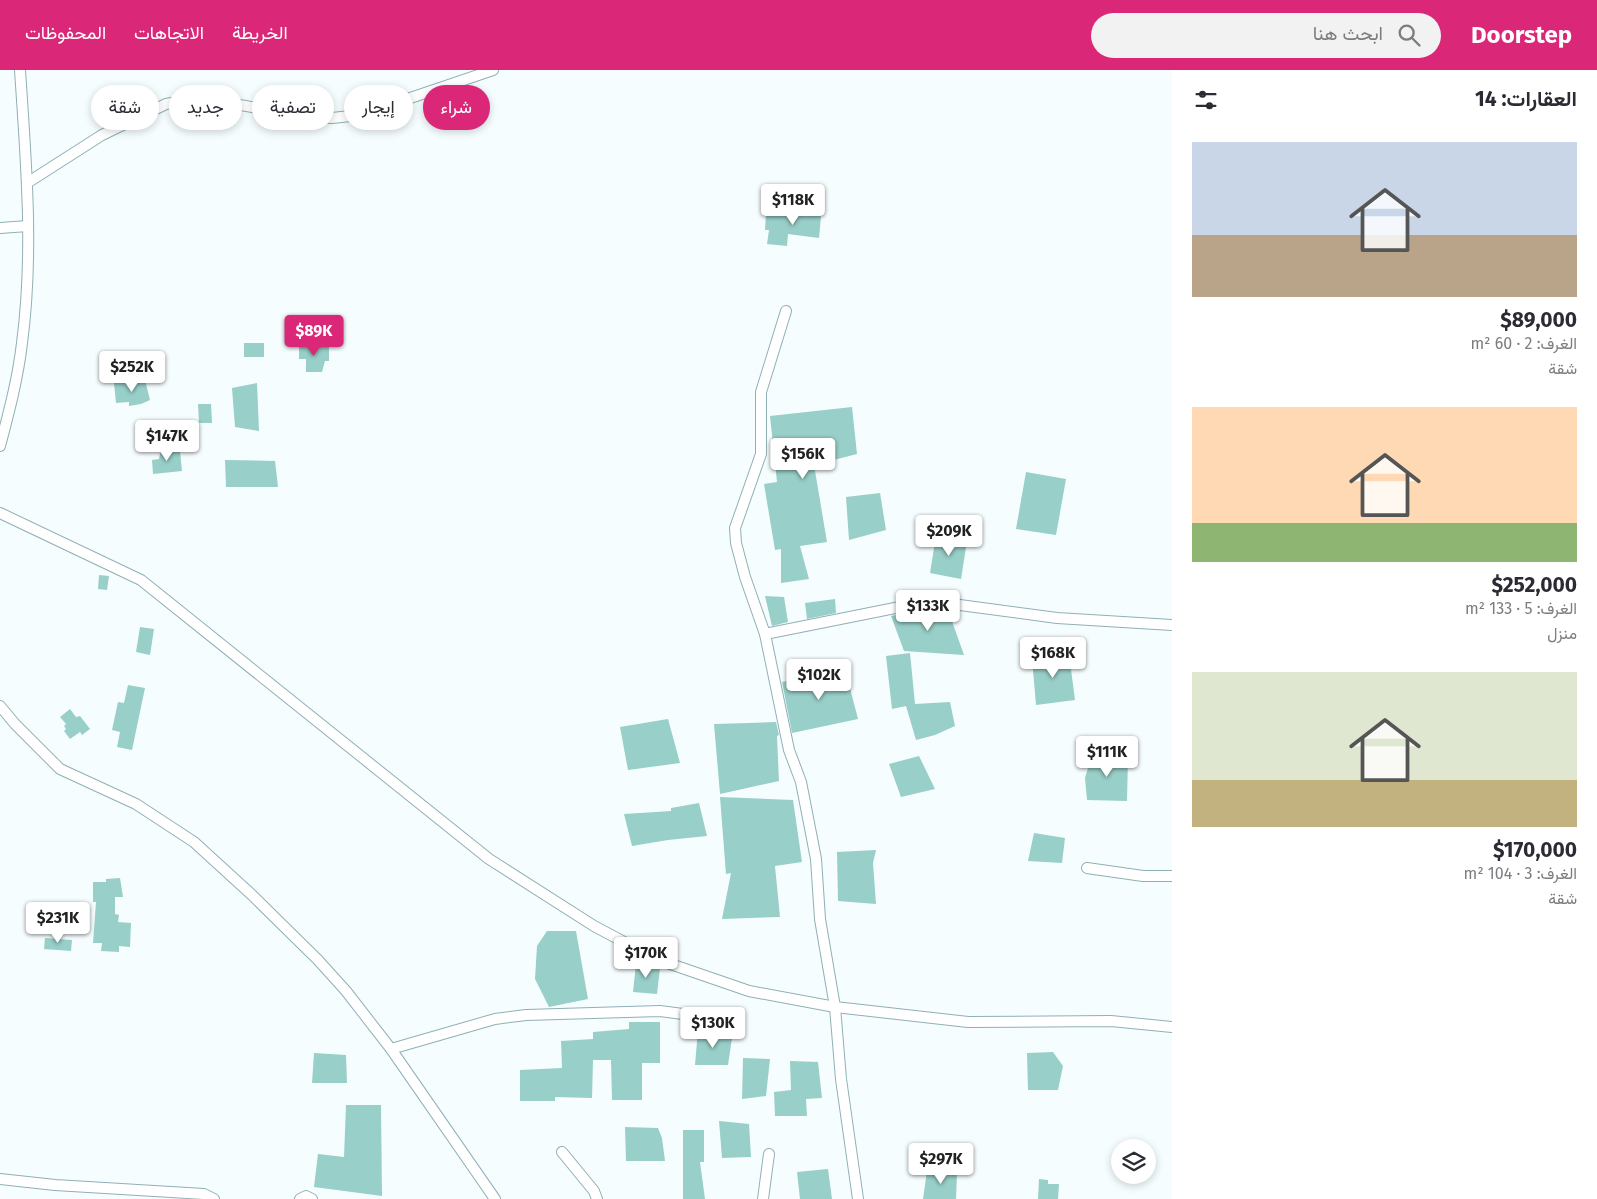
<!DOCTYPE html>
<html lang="ar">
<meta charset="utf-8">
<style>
:root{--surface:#fff;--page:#f2f2f3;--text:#2b2b33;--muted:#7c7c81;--accent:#db2777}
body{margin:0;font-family:"Fira Sans",Vazirmatn,sans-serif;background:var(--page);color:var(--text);direction:rtl;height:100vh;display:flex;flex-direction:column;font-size:19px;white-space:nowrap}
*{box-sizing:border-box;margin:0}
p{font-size:16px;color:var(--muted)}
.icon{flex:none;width:28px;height:28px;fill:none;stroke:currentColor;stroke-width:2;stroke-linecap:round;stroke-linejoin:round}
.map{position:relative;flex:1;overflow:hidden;direction:ltr}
.panel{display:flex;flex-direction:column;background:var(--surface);width:425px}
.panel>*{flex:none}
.banner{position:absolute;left:15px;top:15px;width:475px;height:45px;direction:rtl;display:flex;gap:10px}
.fabs{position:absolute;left:1111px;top:1069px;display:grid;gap:10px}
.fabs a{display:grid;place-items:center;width:45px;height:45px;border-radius:50%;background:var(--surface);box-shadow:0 2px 8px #0003;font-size:25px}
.price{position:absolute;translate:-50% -42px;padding:0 11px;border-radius:5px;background:#fff;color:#222;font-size:16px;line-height:32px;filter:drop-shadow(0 1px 2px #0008)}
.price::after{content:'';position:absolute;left:50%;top:30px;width:15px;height:11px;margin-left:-8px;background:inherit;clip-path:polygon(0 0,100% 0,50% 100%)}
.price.current{background:var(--accent);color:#fff}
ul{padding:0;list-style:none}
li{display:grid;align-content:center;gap:10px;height:265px;padding:0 20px}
li span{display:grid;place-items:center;height:155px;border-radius:0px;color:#555}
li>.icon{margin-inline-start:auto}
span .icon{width:90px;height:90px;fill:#fffc;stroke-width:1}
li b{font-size:21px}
h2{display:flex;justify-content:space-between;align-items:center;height:60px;padding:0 20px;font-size:21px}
.tag{padding:0 18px;border-radius:22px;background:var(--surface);box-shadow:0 2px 8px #0003;font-size:18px;line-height:45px}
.tag.current{background:var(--accent);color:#fff}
header{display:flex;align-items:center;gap:30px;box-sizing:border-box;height:70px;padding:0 25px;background:var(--accent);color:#fff}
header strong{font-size:24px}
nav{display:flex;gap:28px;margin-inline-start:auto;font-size:18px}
.search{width:350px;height:45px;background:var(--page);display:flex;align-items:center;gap:12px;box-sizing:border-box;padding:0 18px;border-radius:28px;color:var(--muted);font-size:19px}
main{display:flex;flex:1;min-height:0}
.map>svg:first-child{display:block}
</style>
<header>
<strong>Doorstep</strong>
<div class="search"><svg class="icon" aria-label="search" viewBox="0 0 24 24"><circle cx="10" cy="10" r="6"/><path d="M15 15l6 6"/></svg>ابحث هنا</div>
<nav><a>الخريطة</a><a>الاتجاهات</a><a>المحفوظات</a></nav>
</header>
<main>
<section class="panel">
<h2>العقارات: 14<svg class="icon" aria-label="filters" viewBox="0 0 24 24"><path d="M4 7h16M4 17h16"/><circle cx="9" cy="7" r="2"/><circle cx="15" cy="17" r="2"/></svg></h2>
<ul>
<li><span style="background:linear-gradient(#c9d6e8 60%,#b9a48a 0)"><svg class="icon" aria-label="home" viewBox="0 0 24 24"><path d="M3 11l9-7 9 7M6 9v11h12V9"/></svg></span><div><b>$89,000</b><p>الغرف: 2 · 60 m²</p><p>شقة</p></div></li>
<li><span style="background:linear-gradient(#ffd9b3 75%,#8fb573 0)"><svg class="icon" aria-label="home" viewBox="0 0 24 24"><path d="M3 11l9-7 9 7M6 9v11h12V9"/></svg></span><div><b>$252,000</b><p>الغرف: 5 · 133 m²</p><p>منزل</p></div></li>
<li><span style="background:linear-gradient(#dfe7d0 70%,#c2b280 0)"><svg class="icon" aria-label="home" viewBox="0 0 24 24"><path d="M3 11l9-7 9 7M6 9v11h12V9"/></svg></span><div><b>$170,000</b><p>الغرف: 3 · 104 m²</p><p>شقة</p></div></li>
</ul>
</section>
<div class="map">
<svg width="1172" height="1129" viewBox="0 0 1172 1129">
<rect width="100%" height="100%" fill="#f6fdfe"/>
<!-- building -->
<g fill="#98cfc8">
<polygon points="800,136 818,138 817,146 821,146 819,168 788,164 787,176 767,174 769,160 765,160 766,143 799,146"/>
<rect x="244" y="273" width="20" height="14"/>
<polygon points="299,276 329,276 329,291 325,291 322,302 306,302 306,289 299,289"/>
<polygon points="145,310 150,330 141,334 129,336 129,332 116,333 114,313"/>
<polygon points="257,313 259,361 235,357 232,318"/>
<polygon points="198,334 211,334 212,353 199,353"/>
<polygon points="852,337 857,384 814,395 827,472 800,476 809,509 781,513 781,479 775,480 764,414 777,412 770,346"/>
<polygon points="170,379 171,382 180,381 182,401 153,404 152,390 159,389 161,380"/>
<polygon points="225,390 275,391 278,417 226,417"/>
<polygon points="1026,402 1066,409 1056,465 1016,459"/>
<polygon points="880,423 886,460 849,470 846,427"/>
<polygon points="936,466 967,471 961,509 930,503"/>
<polygon points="99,505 109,506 107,520 98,519"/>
<polygon points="765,526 784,527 788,552 772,556"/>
<polygon points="835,529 836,543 807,549 805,533"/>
<polygon points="930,538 948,540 964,585 904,581 891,546"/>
<polygon points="140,557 154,559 150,585 136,582"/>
<polygon points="910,583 915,634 950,632 955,656 935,665 916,670 906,636 892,639 886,586"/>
<polygon points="1069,584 1075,630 1036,635 1032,588"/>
<polygon points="845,599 858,649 792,663 782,612"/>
<polygon points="128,615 145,618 132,680 117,677 120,662 112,660 118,632 124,633"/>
<polygon points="70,639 76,647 80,646 90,659 82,665 80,662 70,669 64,661 66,659 64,656 66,654 60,647"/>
<polygon points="668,649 680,693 628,700 620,657"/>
<polygon points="776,652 779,665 777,666 779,711 720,724 714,654"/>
<polygon points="1093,681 1128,687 1127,731 1087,730 1085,708"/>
<polygon points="919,686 935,719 901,727 889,694"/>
<polygon points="720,727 793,730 802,792 775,796 780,847 722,849 731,803 726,804"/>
<polygon points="699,733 707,766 668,770 632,776 624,744 671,741 671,738"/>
<polygon points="1034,763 1065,768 1062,793 1028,791"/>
<polygon points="876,780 873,793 876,834 838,831 837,782"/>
<polygon points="120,808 123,827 115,827 115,844 119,845 118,852 131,853 130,877 119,876 119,882 101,881 102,873 93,873 96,832 93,832 93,812 106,812 106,809"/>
<polygon points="547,861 576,861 588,929 549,937 535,909 537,876"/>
<polygon points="45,868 72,870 71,881 44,879"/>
<polygon points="636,894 660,898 657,924 633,922"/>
<polygon points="629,952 660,952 660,993 642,993 642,1030 612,1030 611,990 593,990 592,1028 555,1027 555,1031 520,1031 520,1000 562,998 561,971 593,969 593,962 629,959"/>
<polygon points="698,960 732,968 728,995 695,995"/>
<polygon points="1053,982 1063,996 1058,1020 1028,1020 1027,983"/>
<polygon points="314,983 346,985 347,1013 312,1013"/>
<polygon points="743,988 770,989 766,1026 742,1029"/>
<polygon points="790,991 818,992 822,1028 806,1029 807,1046 775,1046 774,1022 791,1020"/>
<polygon points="346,1035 381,1035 382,1126 314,1117 318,1084 344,1087"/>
<polygon points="719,1051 749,1054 751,1087 722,1088"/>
<polygon points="625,1057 658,1058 662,1068 665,1091 626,1091"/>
<polygon points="683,1060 704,1060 704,1092 700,1092 705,1129 683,1129"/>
<polygon points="828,1099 832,1129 800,1129 797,1102"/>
<polygon points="927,1101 957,1102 956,1129 923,1129"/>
<polygon points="1039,1109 1048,1110 1048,1114 1059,1114 1058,1129 1038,1129"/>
</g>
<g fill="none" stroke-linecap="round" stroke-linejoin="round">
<defs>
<g id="street">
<polyline points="27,113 102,65 166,34 188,30 217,31 309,47 332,48 360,45 493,0"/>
<polyline points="0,158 28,156"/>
<polyline points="786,241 761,322 761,384 735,458 736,473 745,507 765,564 789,680 801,712 816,789 820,849 835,937 841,1009 858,1129"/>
<path d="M0 376C9 342 18 308 22 273 34 182 26 91 20 0"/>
<polyline points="0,443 141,510 489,789 594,856 656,889 749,921 835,937 968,952 1111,951 1172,957"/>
<polyline points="765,564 930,531 1057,548 1172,555"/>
<polyline points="0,636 15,654 60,699 136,734 194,772 252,825 318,890 346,921 391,979 495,1129"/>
<polyline points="1087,798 1143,806 1172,806"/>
<polyline points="391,979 495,949 526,945 660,941 713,948"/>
<polyline points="562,1082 594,1121 597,1129"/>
<polyline points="0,1109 55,1115 204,1124 214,1129"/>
<polyline points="300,1129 306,1126 312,1129"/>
<polyline points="763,1129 769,1084"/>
</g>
</defs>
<!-- street casing -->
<use href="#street" stroke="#8fb0b6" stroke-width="12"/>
<!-- street -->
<use href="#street" stroke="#fff" stroke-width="10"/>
</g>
</svg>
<div class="fabs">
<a><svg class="icon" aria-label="layers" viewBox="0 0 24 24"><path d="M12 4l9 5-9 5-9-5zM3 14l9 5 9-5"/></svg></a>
</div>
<b class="price" style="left:793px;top:156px">$118K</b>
<b class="price current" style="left:314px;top:287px">$89K</b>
<b class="price" style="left:132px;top:323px">$252K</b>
<b class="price" style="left:167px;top:392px">$147K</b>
<b class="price" style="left:803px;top:410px">$156K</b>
<b class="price" style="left:949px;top:487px">$209K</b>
<b class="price" style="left:928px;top:562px">$133K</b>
<b class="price" style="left:1053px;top:609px">$168K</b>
<b class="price" style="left:819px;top:631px">$102K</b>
<b class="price" style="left:1107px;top:708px">$111K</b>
<b class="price" style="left:58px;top:874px">$231K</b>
<b class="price" style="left:646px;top:909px">$170K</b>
<b class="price" style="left:713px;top:979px">$130K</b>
<b class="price" style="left:941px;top:1115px">$297K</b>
<div class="banner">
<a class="tag current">شراء</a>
<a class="tag">إيجار</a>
<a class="tag">تصفية</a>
<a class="tag">جديد</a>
<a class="tag">شقة</a>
</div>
</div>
</main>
